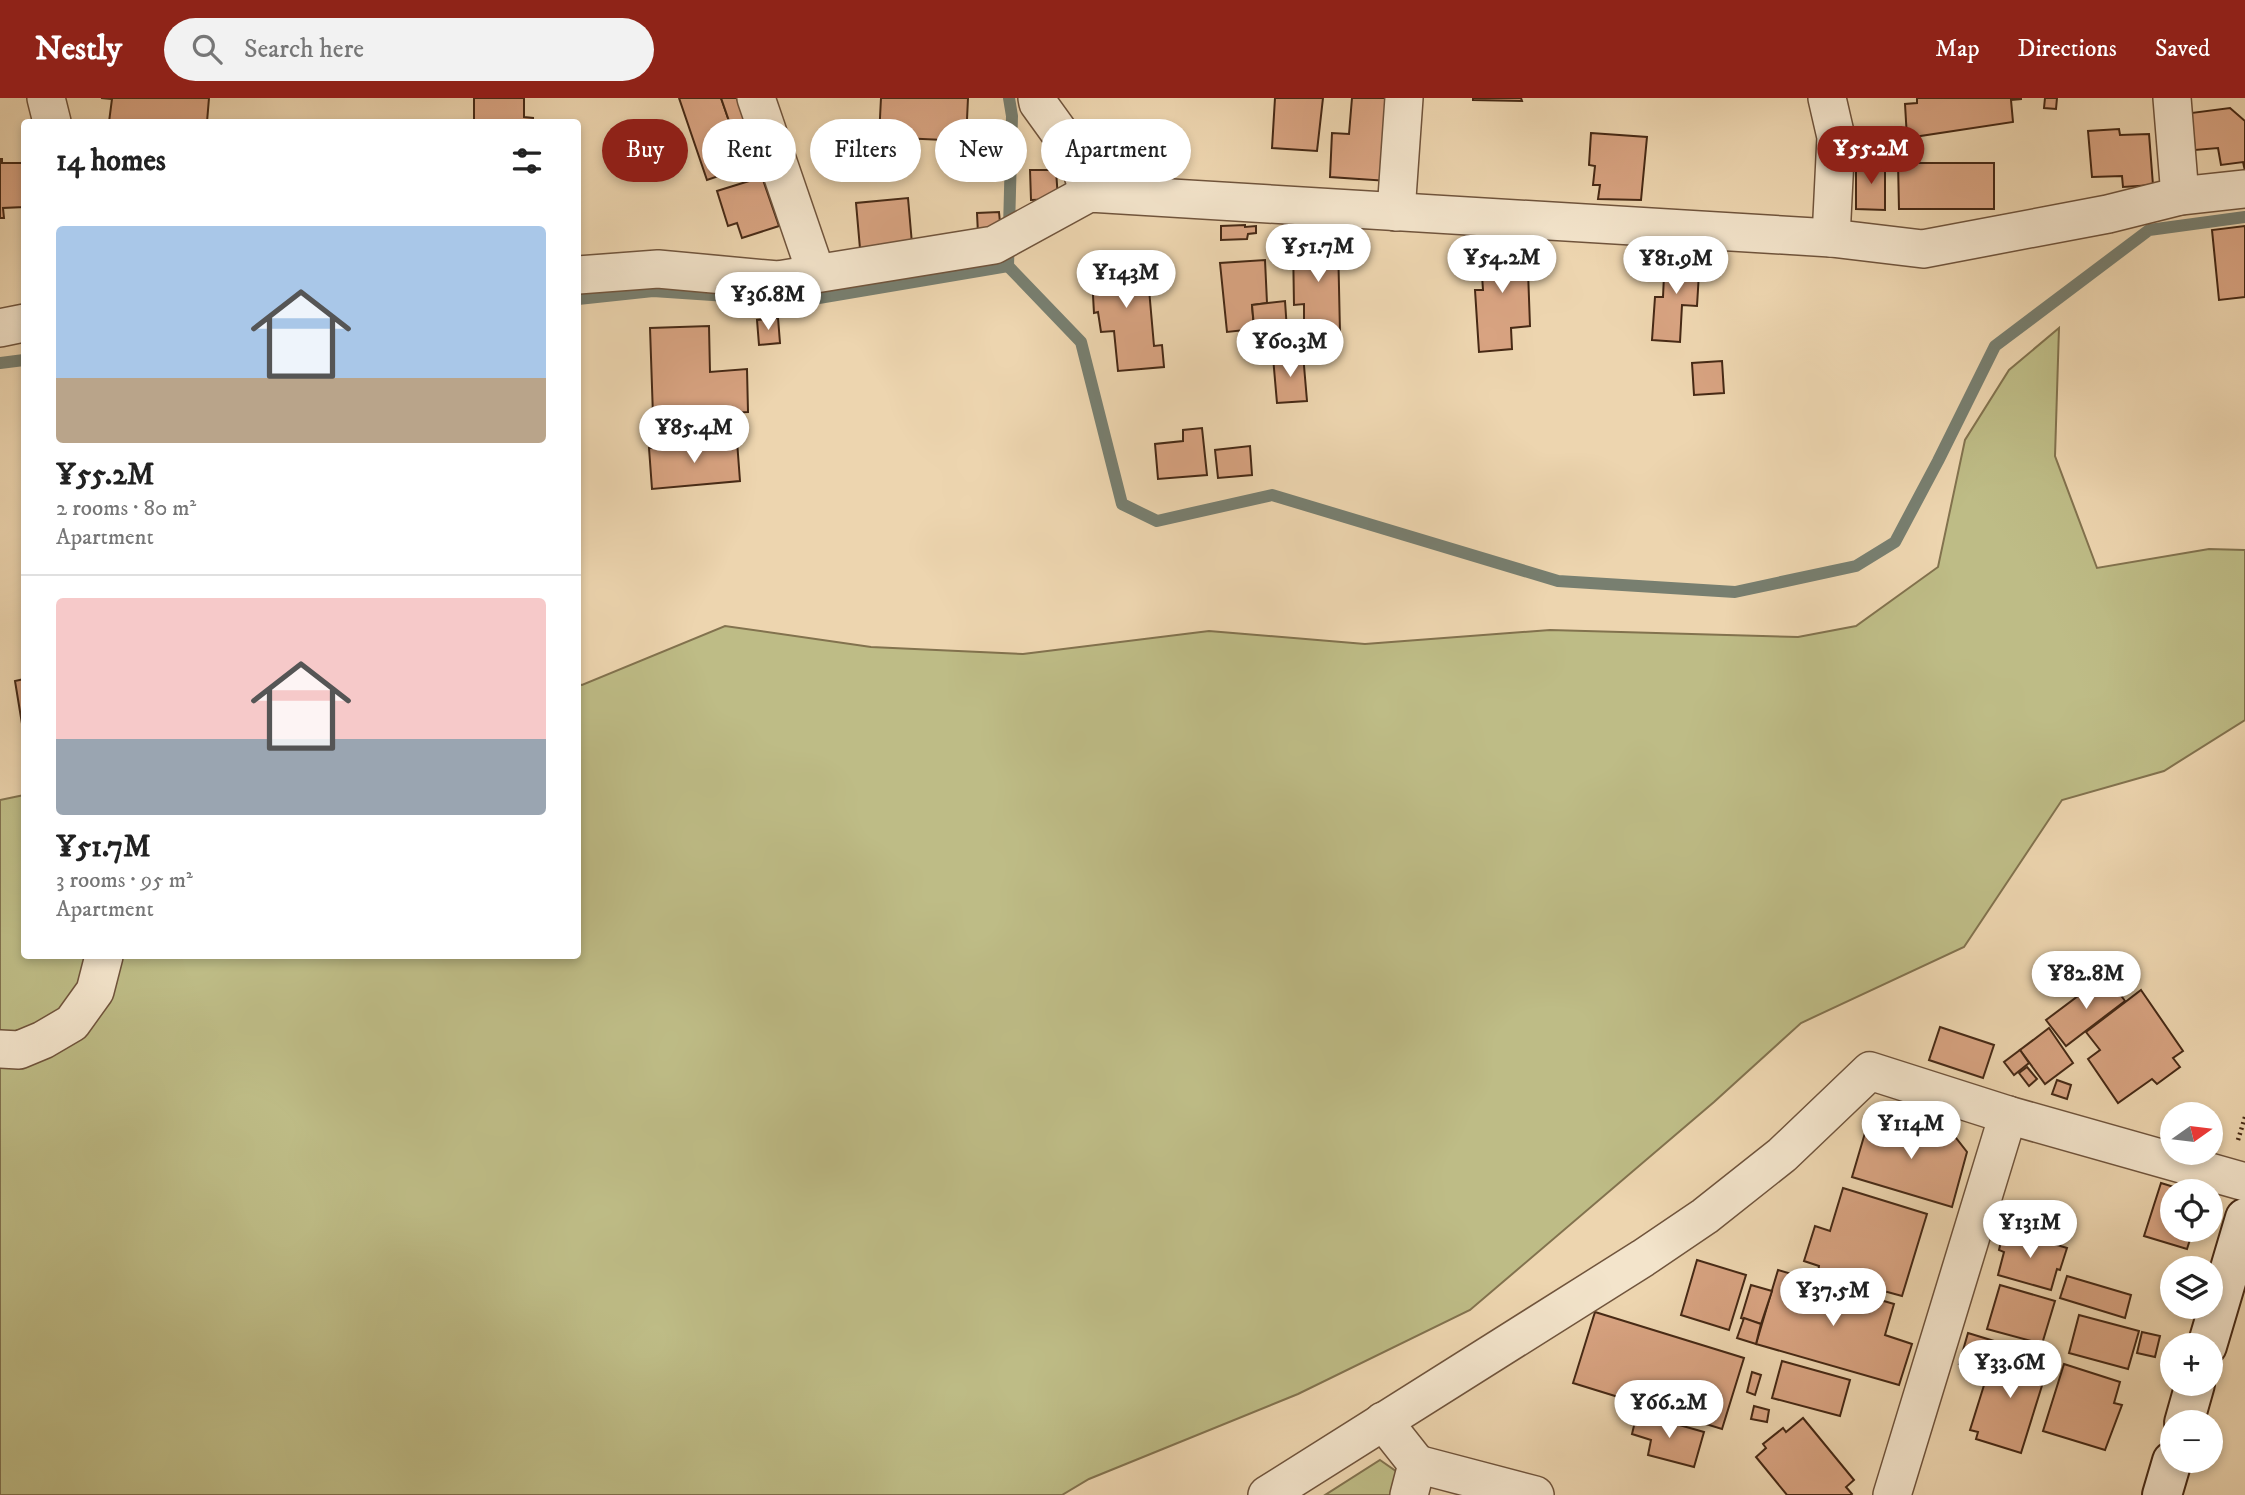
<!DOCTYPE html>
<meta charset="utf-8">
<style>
:root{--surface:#fff;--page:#f2f2f2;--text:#222;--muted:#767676;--line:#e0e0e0;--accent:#8f2418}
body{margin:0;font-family:"IM FELL DW Pica",serif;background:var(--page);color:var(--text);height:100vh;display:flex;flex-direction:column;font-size:26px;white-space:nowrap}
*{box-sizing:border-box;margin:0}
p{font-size:23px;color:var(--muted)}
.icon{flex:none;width:38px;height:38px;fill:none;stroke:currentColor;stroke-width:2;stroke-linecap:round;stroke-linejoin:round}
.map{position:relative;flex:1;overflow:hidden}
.side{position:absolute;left:21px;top:21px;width:560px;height:840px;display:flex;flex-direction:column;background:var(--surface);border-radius:7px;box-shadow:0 4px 10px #0003}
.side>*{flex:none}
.guide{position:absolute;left:602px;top:21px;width:665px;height:63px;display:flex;gap:14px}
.needle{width:46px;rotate:76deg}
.fabs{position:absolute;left:2160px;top:1004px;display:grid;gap:14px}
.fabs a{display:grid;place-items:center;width:63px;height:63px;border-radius:50%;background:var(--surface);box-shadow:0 4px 10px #0003;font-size:35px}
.price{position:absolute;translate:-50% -60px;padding:0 16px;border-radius:24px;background:#fff;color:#222;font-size:23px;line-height:46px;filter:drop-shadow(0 2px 4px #0008)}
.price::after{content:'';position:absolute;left:50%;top:42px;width:21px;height:16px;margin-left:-10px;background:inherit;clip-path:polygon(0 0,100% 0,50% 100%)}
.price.active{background:var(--accent);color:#fff}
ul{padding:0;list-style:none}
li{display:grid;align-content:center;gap:14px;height:371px;padding:0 35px}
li+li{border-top:2px solid var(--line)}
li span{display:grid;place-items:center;height:217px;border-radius:7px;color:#555}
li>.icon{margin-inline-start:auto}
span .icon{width:126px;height:126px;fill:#fffc;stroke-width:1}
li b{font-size:30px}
h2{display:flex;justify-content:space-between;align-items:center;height:84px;padding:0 35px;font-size:30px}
.pill{padding:0 24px;border-radius:32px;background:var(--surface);box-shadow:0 4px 10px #0003;font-size:24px;line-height:63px}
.pill.active{background:var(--accent);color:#fff}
header{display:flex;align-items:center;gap:42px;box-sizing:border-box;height:98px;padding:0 35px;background:var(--accent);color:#fff}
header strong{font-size:33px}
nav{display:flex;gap:38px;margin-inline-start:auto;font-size:24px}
.search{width:490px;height:63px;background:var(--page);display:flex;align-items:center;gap:18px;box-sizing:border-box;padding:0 24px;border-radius:38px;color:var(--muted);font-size:26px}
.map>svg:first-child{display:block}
</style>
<header>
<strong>Nestly</strong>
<div class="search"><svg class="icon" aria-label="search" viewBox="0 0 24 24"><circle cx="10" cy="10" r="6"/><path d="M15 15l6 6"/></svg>Search here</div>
<nav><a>Map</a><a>Directions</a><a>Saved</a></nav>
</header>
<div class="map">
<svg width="2245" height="1397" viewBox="0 0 2245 1397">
<rect width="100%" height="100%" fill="#edd5af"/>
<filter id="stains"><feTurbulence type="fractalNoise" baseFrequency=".00286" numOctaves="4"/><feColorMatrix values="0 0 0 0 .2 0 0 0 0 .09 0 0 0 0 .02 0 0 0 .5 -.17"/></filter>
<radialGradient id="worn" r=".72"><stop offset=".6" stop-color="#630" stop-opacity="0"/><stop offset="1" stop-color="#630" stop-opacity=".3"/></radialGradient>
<!-- green -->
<g fill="#bebc86" stroke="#82724e" stroke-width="2">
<polygon points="2059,230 2055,358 2097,470 2209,451 2245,452 2245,622 2164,673 2062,702 1964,849 1801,925 1714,1004 1470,1212 1298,1296 1089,1381 1062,1397 0,1397 0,702 24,697 24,858 578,858 578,586 582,587 725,528 871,549 1023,556 1209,533 1365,546 1550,532 1798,539 1856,528 1938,469 1965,342 2009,272"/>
<polygon points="1380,1362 1400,1376 1394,1397 1325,1397"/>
</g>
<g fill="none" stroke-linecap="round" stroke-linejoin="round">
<!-- stream -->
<g stroke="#787f70" stroke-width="12">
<polyline points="1009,0 1012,18 1008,168 1081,244 1122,406 1157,423 1272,397 1558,483 1735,494 1856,468 1895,444 1938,363 1995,248 2149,132 2245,119"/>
<polyline points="578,201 653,193 801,203 1008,168"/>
<polyline points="0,265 24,262"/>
</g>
</g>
<!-- building -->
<g fill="#d8a381" stroke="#462915" stroke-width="2">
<polygon points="101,0 209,0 207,24 109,24 112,1"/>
<polygon points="474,0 524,0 524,19 533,20 533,24 474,24"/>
<polygon points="679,0 721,0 745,69 707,82"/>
<polygon points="721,0 737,0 758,65 745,69"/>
<polygon points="881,0 968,0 966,43 879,39"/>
<polygon points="1275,0 1323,0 1317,53 1272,50"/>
<polygon points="1352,0 1395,0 1388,83 1330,79 1332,35 1349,36"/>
<polygon points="1473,0 1521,0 1522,3 1473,2"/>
<polygon points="1917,0 2021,0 2021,1 2011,2 2013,24 1907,40 1905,6 1917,5"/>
<polygon points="2045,0 2057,0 2056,11 2044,10"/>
<polygon points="2230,10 2245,23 2245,73 2243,64 2221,67 2218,50 2195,52 2191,15"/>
<polygon points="2119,31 2120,37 2149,36 2153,87 2123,89 2122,78 2092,79 2088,33"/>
<polygon points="1591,35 1647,39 1641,102 1598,101 1600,87 1593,87 1595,68 1589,67"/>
<polygon points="0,61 2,61 2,65 24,65 24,109 3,110 4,120 0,120"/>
<polygon points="1856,64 1885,64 1885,112 1856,111"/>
<polygon points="1898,65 1994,65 1994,111 1899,111"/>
<polygon points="1030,72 1056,72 1058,101 1031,102"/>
<polygon points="762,79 779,128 742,140 737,125 728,128 717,93"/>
<polygon points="908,100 913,157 861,162 856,105"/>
<polygon points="999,114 1001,135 978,136 977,115"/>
<polygon points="1245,127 1245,129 1256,128 1256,135 1248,136 1247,141 1221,142 1221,128"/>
<polygon points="2245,128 2245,199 2219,202 2212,132"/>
<polygon points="1335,129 1335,139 1295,140 1294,130"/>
<polygon points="1338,144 1340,235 1321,236 1321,227 1304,227 1304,206 1294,207 1293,145"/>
<polygon points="1527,145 1530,228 1511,230 1512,251 1479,254 1475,192 1483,192 1480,147"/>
<polygon points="1665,156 1700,158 1697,208 1682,207 1680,244 1652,242 1655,199 1663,199"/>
<polygon points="1146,157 1154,248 1162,247 1164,269 1118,273 1114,233 1101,234 1098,214 1094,215 1091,162"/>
<polygon points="1265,162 1267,205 1252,207 1254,231 1227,234 1220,165"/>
<polygon points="1285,203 1288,247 1256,250 1252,207"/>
<polygon points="778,220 780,245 759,247 757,222"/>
<polygon points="709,228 710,274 747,271 748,314 653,318 650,230"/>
<polygon points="1303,256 1307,303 1277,305 1273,259"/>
<polygon points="1722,263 1724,295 1694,297 1692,265"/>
<polygon points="1202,330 1207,377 1158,381 1155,346 1183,343 1183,332"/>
<polygon points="737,343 740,383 652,391 649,350"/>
<polygon points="1250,348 1252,377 1218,380 1215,352"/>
<polygon points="24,581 24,638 15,583"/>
<polygon points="2106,877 2125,903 2066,948 2046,922"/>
<polygon points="2141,892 2183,953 2173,960 2180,969 2157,986 2152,981 2118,1005 2088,961 2100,952 2086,934"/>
<polygon points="1940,929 1994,947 1983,980 1929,962"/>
<polygon points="2049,930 2073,965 2045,986 2020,952"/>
<polygon points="2020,952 2029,965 2014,977 2004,964"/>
<polygon points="2027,969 2037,981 2029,988 2019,975"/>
<polygon points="2057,982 2071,987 2067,1001 2052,996"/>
<polygon points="1870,1018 1956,1040 1967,1054 1952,1109 1852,1079"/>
<polygon points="2161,1085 2190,1094 2172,1094 2172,1132 2193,1132 2187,1151 2144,1138"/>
<polygon points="1843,1090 1927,1116 1902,1198 1818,1175 1819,1168 1804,1163 1815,1128 1830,1133"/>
<polygon points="2004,1131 2067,1150 2060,1172 2057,1171 2051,1192 1998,1177 2004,1154 1999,1152"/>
<polygon points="1697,1162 1746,1177 1729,1232 1681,1217"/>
<polygon points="1778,1172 1894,1206 1885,1237 1912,1246 1899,1287 1756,1246"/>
<polygon points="2067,1178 2131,1197 2125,1220 2060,1200"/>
<polygon points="1751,1187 1772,1193 1761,1226 1741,1220"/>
<polygon points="2000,1187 2055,1203 2042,1246 1987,1231"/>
<polygon points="1595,1214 1744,1260 1722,1331 1573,1285"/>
<polygon points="2079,1217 2139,1233 2128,1271 2069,1255"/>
<polygon points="1744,1220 1761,1226 1756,1246 1737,1240"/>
<polygon points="2142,1234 2160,1238 2155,1259 2137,1255"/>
<polygon points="1968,1235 2004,1246 2003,1253 1989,1249 1982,1273 1959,1266"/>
<polygon points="2011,1250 2050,1262 2021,1355 1976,1341 1978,1334 1970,1332 1985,1284 1988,1285 1996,1262 2006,1265"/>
<polygon points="1782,1263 1850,1282 1840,1318 1772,1300"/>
<polygon points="2064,1266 2120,1284 2114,1305 2122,1307 2105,1352 2043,1333"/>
<polygon points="1752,1274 1761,1277 1755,1297 1747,1294"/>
<polygon points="1754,1308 1769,1312 1767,1324 1751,1321"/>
<polygon points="1637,1315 1704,1334 1694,1369 1648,1357 1651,1342 1632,1336"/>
<polygon points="1803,1320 1854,1382 1846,1389 1852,1396 1851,1397 1787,1397 1756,1359 1766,1350 1763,1346 1783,1330 1786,1334"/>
</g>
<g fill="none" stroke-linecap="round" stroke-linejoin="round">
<defs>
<g id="street">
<polyline points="46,0 52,24"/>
<polyline points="756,0 816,175"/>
<polyline points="1037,0 1038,5 1077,59 1089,95"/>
<polyline points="1827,0 1836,39 1831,140"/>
<polyline points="2172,0 2180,98"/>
<polyline points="1396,114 1404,0"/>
<polyline points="578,177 658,171 778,182 994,147 1089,95 1831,140 1923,151 2108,116 2180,98 2245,91"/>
<polyline points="0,230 24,225"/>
<polyline points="0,951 19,952 43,942 72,925 95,893 104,858"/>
<polyline points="1383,1323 1417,1366 1409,1397"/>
<polyline points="1417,1366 1535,1397"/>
<polyline points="1267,1397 1643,1160 1705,1118 1782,1057 1870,973 2008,1017 2245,1084"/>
<polyline points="1892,1397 2008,1017"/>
</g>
<g id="secondary">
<polyline points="2207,1248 2245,1120"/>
<polyline points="2184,1325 2195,1286"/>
<polyline points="2162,1397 2172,1363"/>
</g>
</defs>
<!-- street casing -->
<use href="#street" stroke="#70543c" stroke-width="40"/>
<!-- secondary casing -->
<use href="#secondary" stroke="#462915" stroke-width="42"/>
<!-- path -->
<polyline stroke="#462915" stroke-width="4.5" stroke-dasharray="2 3.5" stroke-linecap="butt" points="2238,1042 2245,1019"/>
<!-- street -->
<use href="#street" stroke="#f3e4cb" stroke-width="37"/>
<!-- secondary -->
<use href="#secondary" stroke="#f3e4cb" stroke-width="38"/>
</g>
<rect width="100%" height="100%" filter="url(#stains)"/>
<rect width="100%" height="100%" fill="url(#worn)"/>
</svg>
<div class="fabs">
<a><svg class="needle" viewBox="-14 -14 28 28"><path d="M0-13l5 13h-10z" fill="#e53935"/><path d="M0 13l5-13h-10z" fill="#767676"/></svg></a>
<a><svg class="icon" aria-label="locate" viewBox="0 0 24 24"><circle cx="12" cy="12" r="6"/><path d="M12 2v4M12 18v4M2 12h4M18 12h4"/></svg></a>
<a><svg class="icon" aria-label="layers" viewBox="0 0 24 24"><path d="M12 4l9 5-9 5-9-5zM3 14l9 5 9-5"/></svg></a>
<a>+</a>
<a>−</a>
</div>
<b class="price active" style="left:1871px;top:88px">¥55.2M</b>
<b class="price" style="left:1318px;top:186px">¥51.7M</b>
<b class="price" style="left:1502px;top:197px">¥54.2M</b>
<b class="price" style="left:1676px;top:198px">¥81.9M</b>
<b class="price" style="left:1126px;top:212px">¥143M</b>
<b class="price" style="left:768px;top:234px">¥36.8M</b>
<b class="price" style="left:1290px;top:281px">¥60.3M</b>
<b class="price" style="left:694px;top:367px">¥85.4M</b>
<b class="price" style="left:2086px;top:913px">¥82.8M</b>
<b class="price" style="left:1911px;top:1063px">¥114M</b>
<b class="price" style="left:2030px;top:1162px">¥131M</b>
<b class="price" style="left:1833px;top:1230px">¥37.5M</b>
<b class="price" style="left:2010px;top:1302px">¥33.6M</b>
<b class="price" style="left:1669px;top:1342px">¥66.2M</b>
<div class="guide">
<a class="pill active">Buy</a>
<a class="pill">Rent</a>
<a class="pill">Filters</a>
<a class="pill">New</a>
<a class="pill">Apartment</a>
</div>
<section class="side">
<h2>14 homes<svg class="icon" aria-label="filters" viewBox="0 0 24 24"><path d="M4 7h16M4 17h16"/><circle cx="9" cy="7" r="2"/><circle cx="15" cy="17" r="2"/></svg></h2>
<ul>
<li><span style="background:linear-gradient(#a9c7e8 70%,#b9a48a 0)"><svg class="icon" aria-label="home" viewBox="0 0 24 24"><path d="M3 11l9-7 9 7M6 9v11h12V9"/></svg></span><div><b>¥55.2M</b><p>2 rooms · 80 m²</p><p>Apartment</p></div></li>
<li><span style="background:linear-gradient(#f6c9c9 65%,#9aa5b1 0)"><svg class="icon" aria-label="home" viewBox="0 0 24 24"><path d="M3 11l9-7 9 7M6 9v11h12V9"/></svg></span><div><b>¥51.7M</b><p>3 rooms · 95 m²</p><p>Apartment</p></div></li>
</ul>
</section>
</div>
